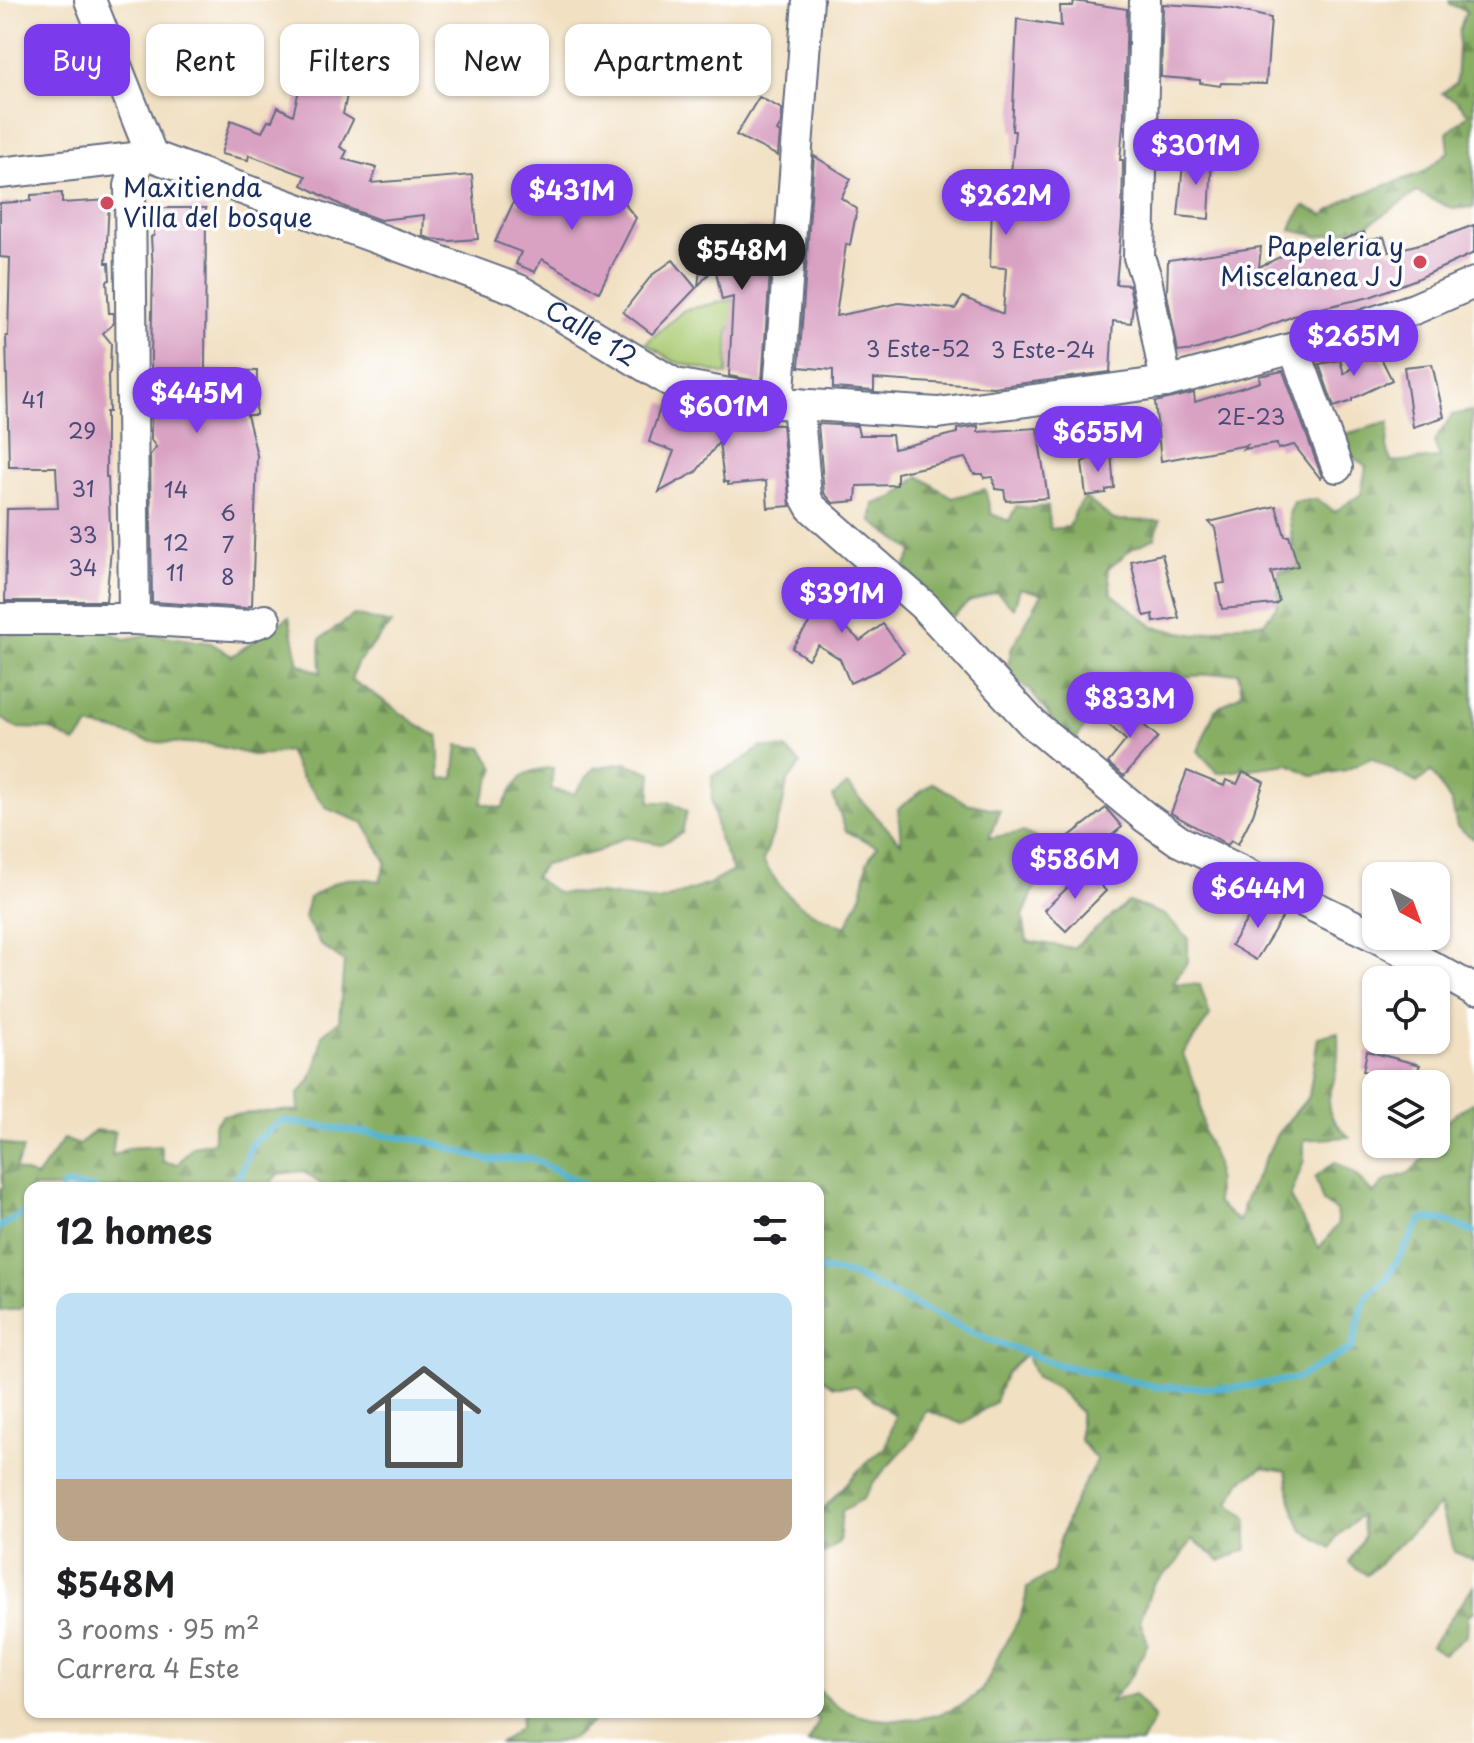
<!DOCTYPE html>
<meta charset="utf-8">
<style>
:root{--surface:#fff;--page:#f6f6f6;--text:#202124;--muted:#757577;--accent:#7c3aed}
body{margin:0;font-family:"Playpen Sans",sans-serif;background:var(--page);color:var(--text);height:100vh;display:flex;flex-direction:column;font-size:30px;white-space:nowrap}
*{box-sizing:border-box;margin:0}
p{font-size:26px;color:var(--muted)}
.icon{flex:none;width:44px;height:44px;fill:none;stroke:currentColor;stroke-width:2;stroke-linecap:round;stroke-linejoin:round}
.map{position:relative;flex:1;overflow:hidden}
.side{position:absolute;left:24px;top:1182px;width:800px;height:536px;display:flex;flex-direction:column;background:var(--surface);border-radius:16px;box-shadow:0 2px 6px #0004}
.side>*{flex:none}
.hud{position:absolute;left:24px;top:24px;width:800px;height:72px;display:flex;gap:16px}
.needle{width:52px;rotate:139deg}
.buttons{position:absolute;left:1362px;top:862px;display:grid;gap:16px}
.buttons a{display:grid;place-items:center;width:88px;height:88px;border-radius:16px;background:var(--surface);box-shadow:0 2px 6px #0004;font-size:40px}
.price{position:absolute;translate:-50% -68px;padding:0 18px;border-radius:28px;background:var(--accent);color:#fff;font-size:26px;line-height:52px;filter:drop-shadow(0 2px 4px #0008)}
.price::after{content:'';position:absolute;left:50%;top:48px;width:24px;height:18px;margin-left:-12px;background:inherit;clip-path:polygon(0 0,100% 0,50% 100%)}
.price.on{background:#222;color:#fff}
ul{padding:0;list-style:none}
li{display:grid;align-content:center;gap:16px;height:424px;padding:0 32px}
li span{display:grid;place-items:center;height:248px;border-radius:16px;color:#555}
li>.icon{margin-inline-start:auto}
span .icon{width:144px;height:144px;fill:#fffc;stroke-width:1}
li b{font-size:34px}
h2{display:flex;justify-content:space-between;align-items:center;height:96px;padding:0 32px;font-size:34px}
.tag{padding:0 28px;border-radius:16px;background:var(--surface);box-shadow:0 2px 6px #0004;font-size:28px;line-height:72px}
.tag.on{background:var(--accent);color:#fff}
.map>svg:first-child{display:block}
</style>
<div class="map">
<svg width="1474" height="1743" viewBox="0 0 1474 1743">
<defs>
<pattern id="forest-firs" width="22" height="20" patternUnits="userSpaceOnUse" patternTransform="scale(2)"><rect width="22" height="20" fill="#87ae64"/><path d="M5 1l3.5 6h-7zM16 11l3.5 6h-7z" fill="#6e8e56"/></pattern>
</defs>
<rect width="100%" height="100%" fill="#fff"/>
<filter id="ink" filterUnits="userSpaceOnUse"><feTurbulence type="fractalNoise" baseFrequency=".0125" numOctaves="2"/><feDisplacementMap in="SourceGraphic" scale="16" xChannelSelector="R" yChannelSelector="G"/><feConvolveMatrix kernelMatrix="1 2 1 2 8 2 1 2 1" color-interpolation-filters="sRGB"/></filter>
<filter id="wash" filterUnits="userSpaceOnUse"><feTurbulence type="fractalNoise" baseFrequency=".006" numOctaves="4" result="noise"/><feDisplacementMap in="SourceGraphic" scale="32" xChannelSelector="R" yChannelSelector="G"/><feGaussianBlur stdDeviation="1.8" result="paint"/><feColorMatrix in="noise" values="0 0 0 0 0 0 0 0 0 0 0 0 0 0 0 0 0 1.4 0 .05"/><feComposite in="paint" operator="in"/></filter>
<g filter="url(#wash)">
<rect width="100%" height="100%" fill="#f1e0c2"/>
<!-- forest -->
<g fill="url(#forest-firs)" stroke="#516e61" stroke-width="2">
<polygon points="1449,0 1474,0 1474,207 1453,209 1417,192 1369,224 1320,237 1291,230 1294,221 1304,206 1324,215 1347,199 1424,172 1449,151 1447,133 1469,114 1458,102 1442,93 1456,83 1459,31 1466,11 1450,4"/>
<polygon points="1472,411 1474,839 1457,827 1452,804 1431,771 1417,783 1371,758 1346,770 1313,776 1289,764 1218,773 1198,751 1215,710 1242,693 1238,672 1183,677 1102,704 1076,739 1056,725 1030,690 1006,674 1012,647 1042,594 1020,588 1014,608 996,592 969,602 945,623 900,577 913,551 871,521 874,504 895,497 919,476 952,498 985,489 991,514 1009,521 1016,506 1029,508 1048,506 1050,529 1069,527 1076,510 1085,498 1114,520 1160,521 1155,538 1133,548 1108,569 1111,593 1154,627 1197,635 1237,624 1264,623 1277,605 1279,571 1293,548 1289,514 1294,502 1317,499 1334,512 1361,494 1366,467 1346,452 1338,436 1389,422 1387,447 1391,462 1440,458 1434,442 1452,415"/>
<path d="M354 615 391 624 357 663 351 680C382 697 407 720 438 737L440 779 454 778 458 745 482 748 495 768 481 803 502 808C517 781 520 769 553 768L551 789 574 794 594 768 626 763 652 773 650 802H672L687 811 682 833 661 844 625 837 599 851 544 865 534 877 557 893 599 894 659 901 709 884 733 871 718 836 712 801V775L734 766 761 747 786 749 801 764 787 782 782 809 763 861C788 902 802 910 846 927L862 893 867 862 877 846 846 831 833 796 847 785 901 843 898 809 933 783 966 803 1000 810 989 838 1023 832 1045 842 1041 873 1023 916 1027 941 1073 948 1129 902 1165 915 1188 938V961L1173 983 1200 985 1210 1016 1183 1054 1199 1094 1204 1133 1216 1162 1217 1203 1239 1222 1247 1196 1277 1134 1309 1096 1318 1037 1338 1032C1338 1042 1339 1053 1337 1064 1332 1104 1315 1102 1349 1137L1304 1140V1160L1290 1198 1319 1248 1338 1224 1336 1211 1323 1202 1315 1177 1335 1162 1354 1173 1373 1194 1385 1181 1409 1173 1439 1143 1448 1120 1474 1101V1560L1455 1552 1439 1506 1367 1575 1349 1563 1364 1535 1361 1516 1336 1537 1331 1548 1301 1529 1291 1501 1286 1471 1263 1467 1240 1482 1229 1503 1247 1518V1549L1220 1561 1193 1539 1174 1566 1153 1584 1140 1621 1148 1643 1133 1674 1110 1702 1134 1694 1155 1718 1141 1743H808L819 1720 809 1712H818V1690C824 1695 830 1702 837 1706 875 1730 952 1723 982 1689 991 1679 995 1662 1001 1650 1014 1629 1025 1613 1027 1588L1053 1572C1059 1530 1076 1497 1097 1460L1080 1440V1412L1057 1388 1036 1378 1026 1354 1005 1374 995 1402 962 1424 926 1410 914 1438 875 1480 863 1499 842 1511 839 1542 818 1558V1515L859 1470 886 1447 895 1416 856 1386H834L818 1375V1188H470L461 1185 452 1188H419L409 1182H377L372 1188H343L345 1181 326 1188 303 1171 278 1174 266 1188H30V1299L20 1309 0 1311V1188H3L0 1142 23 1149 15 1169 36 1177 64 1139 79 1145 95 1130 115 1132 112 1156 128 1148 161 1146 163 1162 178 1164 193 1146 214 1142V1125L223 1115C250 1115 270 1109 299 1111L298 1094 310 1081 318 1058 322 1035 339 1021 344 962 321 945 304 917 309 898C341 879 341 875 380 881L386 862 364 823 328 809 301 777 288 751 256 756 209 744 152 742 113 730 89 726 75 743 50 729 16 728 0 717V633L5 635 39 632 67 635 96 626 125 639 152 634 211 643 232 656 289 617 299 664 321 673 320 639Z"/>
<polygon points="1474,1585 1474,1611 1468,1616 1467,1635 1443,1654 1431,1646"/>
<polygon points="527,1712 604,1712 572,1739 552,1743 500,1743 520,1728 521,1716"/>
</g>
<!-- garden -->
<polygon fill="#aaca72" stroke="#627c68" stroke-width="2" points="749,296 748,327 729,328 727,375 673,361 646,343 684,310"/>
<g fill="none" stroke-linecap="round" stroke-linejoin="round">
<!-- stream -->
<g stroke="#53b4d2" stroke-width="7">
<polyline points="62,1188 65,1186 95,1188"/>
<polyline points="226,1188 242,1172 252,1143 282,1121 426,1141 488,1160 531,1158 590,1188"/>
<polyline points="0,1227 30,1209"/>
<polyline points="818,1269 852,1275 985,1338 1056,1364 1157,1387 1233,1388 1296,1379 1352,1348 1365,1298 1386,1279 1422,1219 1443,1220 1474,1232"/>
</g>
</g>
<g id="blocks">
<!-- building -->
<g fill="#d9a2c3">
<polygon points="1074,1 1127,9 1124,115 1120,160 1123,160 1122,219 1116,284 1129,285 1133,304 1131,323 1113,321 1110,372 993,387 874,379 874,391 833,388 833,370 799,367 814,156 851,179 841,198 857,209 850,245 846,244 836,316 899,303 955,309 963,297 1003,314 1006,268 990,267 992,204 1008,203 1015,131 1012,131 1017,19 1061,26 1060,6 1073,6"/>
<polygon points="1163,4 1228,8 1271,18 1266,84 1221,83 1220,86 1200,83 1200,80 1161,77"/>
<polygon points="304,69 350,81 343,114 353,120 340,147 347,151 343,159 377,168 371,183 472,175 478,239 449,241 432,239 423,236 424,215 380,220 345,207 302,185 306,176 249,155 248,160 221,154 231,120 262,132 268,121 272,121 278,107 293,115"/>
<polygon points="759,97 782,109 781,124 777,131 780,133 778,156 736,135"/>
<polygon points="1184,153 1212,156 1209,219 1178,216"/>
<polygon points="589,171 621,191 627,207 636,218 599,292 542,259 535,272 516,264 521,252 495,242 514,201 541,210 551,191 571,204"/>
<polygon points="62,193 62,203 109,200 106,263 109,263 110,280 107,281 109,313 113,313 113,324 103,333 111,343 110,372 108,375 109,412 106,412 106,477 108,477 111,549 106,601 5,601 7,509 58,508 56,467 9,467 6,336 8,336 10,258 0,257 0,203 31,201 31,195"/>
<polygon points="154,208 206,208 205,370 257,371 256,415 247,415 257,455 252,605 245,608 152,602 150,455 156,447 151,440 151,400 155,391 151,384 151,356 153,270 151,237 154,235"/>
<polygon points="1474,225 1474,253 1419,278 1370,297 1304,312 1247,334 1194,350 1178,352 1167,294 1168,260 1261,247 1259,267 1315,240 1322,247 1364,232 1366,241 1384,237 1389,252 1431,241"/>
<polygon points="747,227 773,231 762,382 729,376 733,297 722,300 715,267 698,286 705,229 746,231"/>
<polygon points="673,260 696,288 652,334 623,312 652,275"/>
<polygon points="1376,348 1392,380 1352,399 1352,401 1334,407 1319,364 1340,360 1344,374"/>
<polygon points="1432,364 1444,417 1413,427 1404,367"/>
<polygon points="1283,371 1322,477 1320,478 1294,445 1278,449 1277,444 1243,449 1247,445 1161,461 1155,402 1194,393 1195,402 1260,382 1259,376"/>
<polygon points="662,402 688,412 690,405 750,416 751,424 782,425 790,506 768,508 766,481 728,485 728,482 724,482 719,442 696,472 659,492 674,451 649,442"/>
<polygon points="818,424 857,426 859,435 892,435 894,449 957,433 957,429 978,426 978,432 1037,428 1048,498 1006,501 1004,490 995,489 993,477 984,478 983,474 974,474 965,458 897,473 897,485 857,486 856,501 833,503 824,493"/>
<polygon points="1111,453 1114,488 1106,490 1106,493 1086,496 1082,462 1098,454"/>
<polygon points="1276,506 1285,536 1289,536 1298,566 1271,572 1279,601 1275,604 1222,609 1217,584 1225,583 1215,528 1209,522"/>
<polygon points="1162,554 1179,618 1154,622 1153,614 1145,616 1142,611 1131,561"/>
<polygon points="824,579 843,600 827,609 860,641 883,624 904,653 879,670 850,683 840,659 818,645 808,659 792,648 809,623 792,599"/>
<polygon points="1120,705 1158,737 1124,776 1108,763 1126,740 1107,723"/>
<polygon points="1187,771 1224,786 1226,780 1237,784 1243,772 1264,782 1253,814 1238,844 1231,840 1228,845 1171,813"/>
<polygon points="1106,808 1122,827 1079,861 1063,841"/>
<polygon points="1086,870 1106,891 1066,931 1044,910"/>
<polygon points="1259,900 1285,913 1256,960 1231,945"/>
<polygon points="1367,1051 1420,1065 1411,1084 1363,1071"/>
</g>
</g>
</g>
<g filter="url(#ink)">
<use href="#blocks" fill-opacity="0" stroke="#666d81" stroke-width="2"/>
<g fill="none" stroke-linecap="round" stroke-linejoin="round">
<defs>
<g id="minor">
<polyline points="90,0 152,156"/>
<polyline points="1145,0 1139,257 1146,278 1166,382"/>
<path id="s1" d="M0 173 152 156 519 290 675 384 778 403 938 413 1166 382 1294 348 1414 309 1474 283"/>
<polyline points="1294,348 1337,467"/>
<polyline points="778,403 808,0"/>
<polyline points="798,404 806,498 811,507 924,606 1032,723 1145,817 1179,841 1379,938 1474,990"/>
<polyline points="0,619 134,619 248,626 265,620"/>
<polyline points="134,619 130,186 138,159"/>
</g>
</defs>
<!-- minor casing -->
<use href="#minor" stroke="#666d81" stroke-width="34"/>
<!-- minor -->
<use href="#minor" stroke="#fff" stroke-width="30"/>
</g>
</g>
<!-- markers -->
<g fill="#d1495b" stroke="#fff" stroke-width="3">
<circle cx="107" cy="203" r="8"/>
<circle cx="1420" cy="262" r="8"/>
</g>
<g text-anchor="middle" stroke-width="7" stroke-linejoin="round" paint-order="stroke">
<!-- number labels -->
<g font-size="22" fill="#4a4c77">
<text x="918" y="357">3 Este-52</text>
<text x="1043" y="358">3 Este-24</text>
<text x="33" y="408">41</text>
<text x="1251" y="425">2E-23</text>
<text x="82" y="439">29</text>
<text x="83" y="497">31</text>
<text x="176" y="498">14</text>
<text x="228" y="521">6</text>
<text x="83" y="543">33</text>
<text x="176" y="551">12</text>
<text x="228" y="553">7</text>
<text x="83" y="576">34</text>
<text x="175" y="581">11</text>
<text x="228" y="585">8</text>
</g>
<!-- poi labels -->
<g font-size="26" fill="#1b2f5e" stroke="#fff" text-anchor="start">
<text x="123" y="197">Maxitienda<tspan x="123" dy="30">Villa del bosque</tspan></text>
<text x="1404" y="256" text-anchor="end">Papeleria y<tspan x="1404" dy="30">Miscelanea J J</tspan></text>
</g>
<!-- street labels -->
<g font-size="26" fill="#1b2f5e" stroke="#fff">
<text dy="9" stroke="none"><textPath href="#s1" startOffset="628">Calle 12</textPath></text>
</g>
</g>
</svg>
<div class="buttons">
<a><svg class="needle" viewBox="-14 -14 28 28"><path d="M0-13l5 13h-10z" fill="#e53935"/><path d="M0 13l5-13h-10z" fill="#757577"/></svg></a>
<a><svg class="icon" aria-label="locate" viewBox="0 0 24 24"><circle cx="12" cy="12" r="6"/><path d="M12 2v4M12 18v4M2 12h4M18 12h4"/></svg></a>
<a><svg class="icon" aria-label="layers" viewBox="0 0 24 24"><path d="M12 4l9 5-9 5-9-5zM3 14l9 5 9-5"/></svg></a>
</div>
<b class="price" style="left:1196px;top:187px">$301M</b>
<b class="price" style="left:572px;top:232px">$431M</b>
<b class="price" style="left:1006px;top:237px">$262M</b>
<b class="price on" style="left:742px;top:292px">$548M</b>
<b class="price" style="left:1354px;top:378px">$265M</b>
<b class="price" style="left:197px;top:435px">$445M</b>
<b class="price" style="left:724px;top:448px">$601M</b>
<b class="price" style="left:1098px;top:474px">$655M</b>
<b class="price" style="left:842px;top:635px">$391M</b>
<b class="price" style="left:1130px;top:740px">$833M</b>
<b class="price" style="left:1075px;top:901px">$586M</b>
<b class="price" style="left:1258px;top:930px">$644M</b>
<div class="hud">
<a class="tag on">Buy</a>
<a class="tag">Rent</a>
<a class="tag">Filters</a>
<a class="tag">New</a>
<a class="tag">Apartment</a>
</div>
<section class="side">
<h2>12 homes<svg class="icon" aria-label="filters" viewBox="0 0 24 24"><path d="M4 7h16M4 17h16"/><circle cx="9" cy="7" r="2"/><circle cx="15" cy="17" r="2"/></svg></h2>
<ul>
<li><span style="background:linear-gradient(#bfe0f5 75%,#b9a48a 0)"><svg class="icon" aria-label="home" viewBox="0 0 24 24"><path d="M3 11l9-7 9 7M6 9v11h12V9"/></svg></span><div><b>$548M</b><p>3 rooms · 95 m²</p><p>Carrera 4 Este</p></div></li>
</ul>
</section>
</div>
